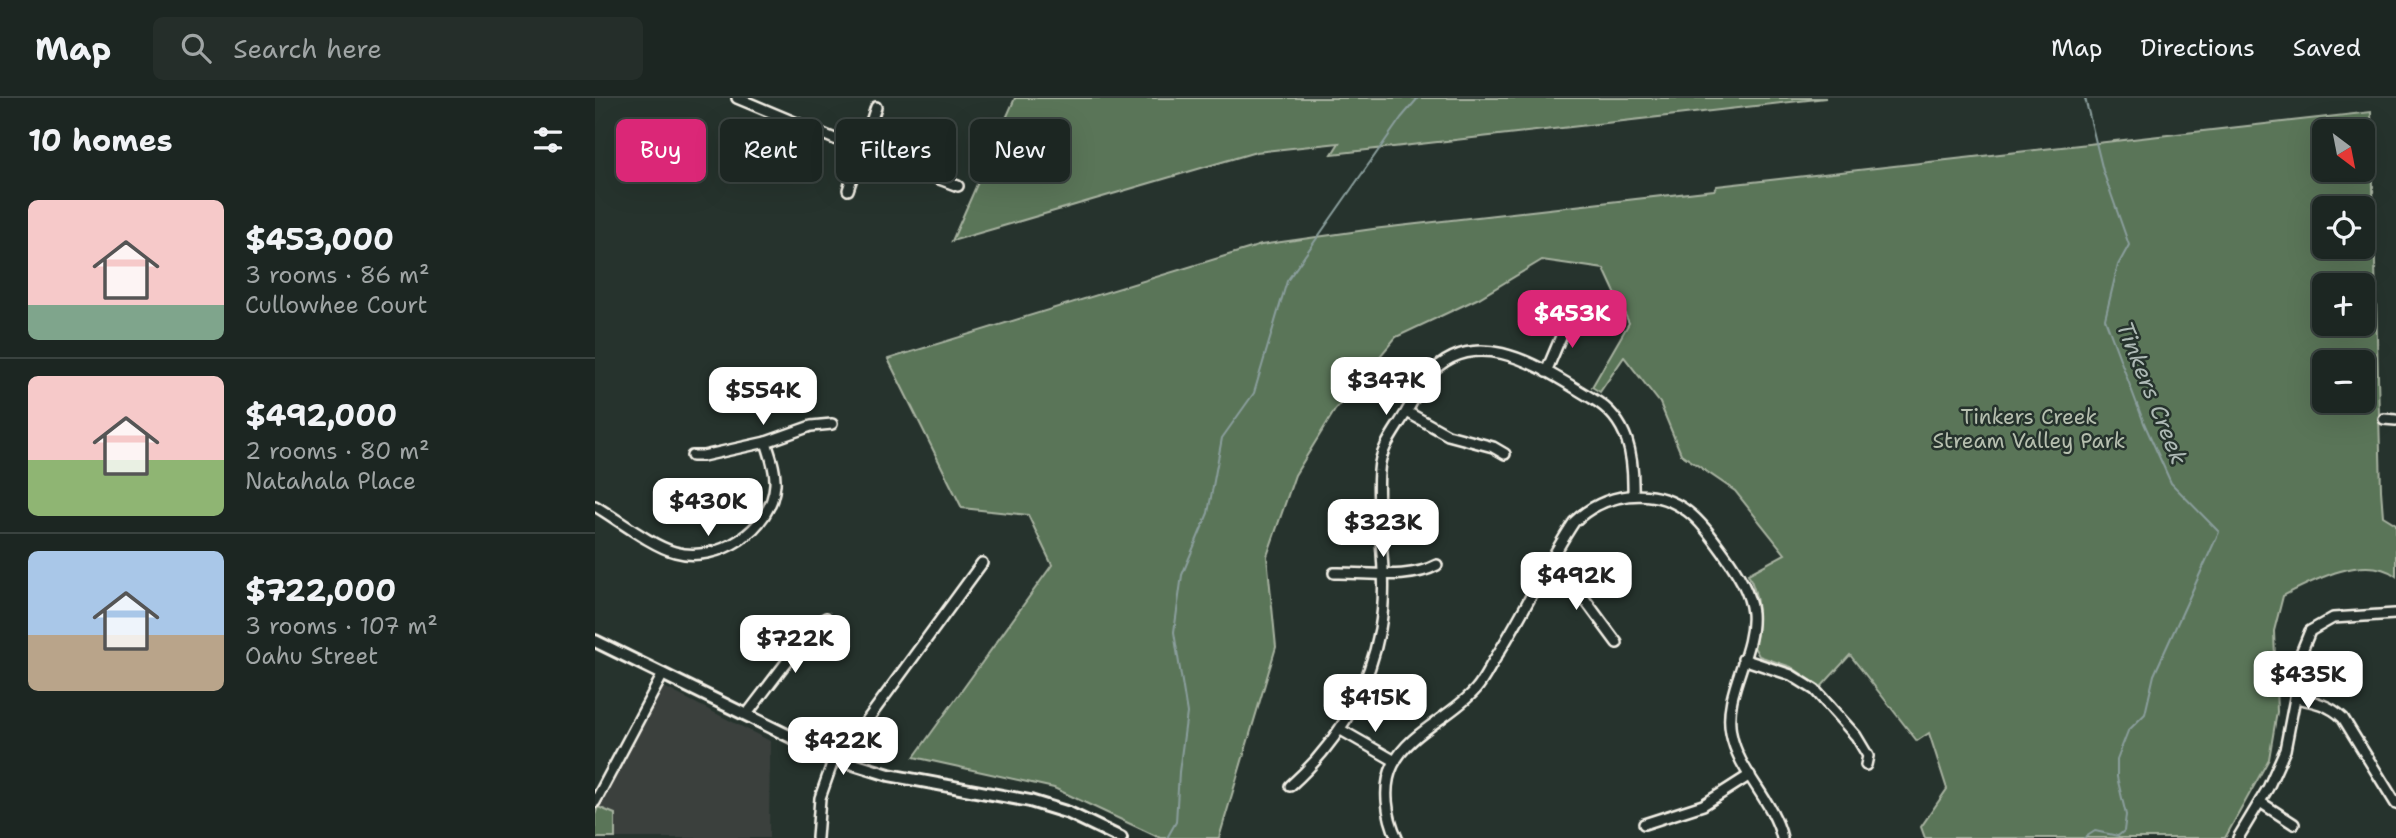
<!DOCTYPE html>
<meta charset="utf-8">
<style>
:root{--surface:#1c2622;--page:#252e2a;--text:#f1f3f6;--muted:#a0a5a5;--line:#3a4340;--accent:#db2777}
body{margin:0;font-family:"Shantell Sans",sans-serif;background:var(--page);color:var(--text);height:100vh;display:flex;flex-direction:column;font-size:26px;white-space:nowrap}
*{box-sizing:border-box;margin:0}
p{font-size:23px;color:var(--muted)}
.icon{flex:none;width:38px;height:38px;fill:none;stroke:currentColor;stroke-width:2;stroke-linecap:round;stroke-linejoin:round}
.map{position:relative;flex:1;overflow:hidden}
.panel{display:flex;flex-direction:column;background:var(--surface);width:595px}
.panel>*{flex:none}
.hud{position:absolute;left:21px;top:21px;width:665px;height:63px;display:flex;gap:14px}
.needle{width:46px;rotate:148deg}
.tools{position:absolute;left:1717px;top:21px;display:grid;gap:14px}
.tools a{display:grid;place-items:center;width:63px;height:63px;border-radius:10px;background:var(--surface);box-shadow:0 7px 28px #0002,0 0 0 2px var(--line);font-size:35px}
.price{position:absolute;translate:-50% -60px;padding:0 16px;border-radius:14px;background:#fff;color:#222;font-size:23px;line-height:46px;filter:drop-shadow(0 2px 4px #0008)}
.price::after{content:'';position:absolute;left:50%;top:42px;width:21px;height:16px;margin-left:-10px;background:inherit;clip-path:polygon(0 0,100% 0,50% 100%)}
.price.selected{background:var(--accent);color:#fff}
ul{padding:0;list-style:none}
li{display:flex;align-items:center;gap:21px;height:175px;padding:0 28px}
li+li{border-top:2px solid var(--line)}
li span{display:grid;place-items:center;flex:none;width:196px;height:140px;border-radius:10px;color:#555}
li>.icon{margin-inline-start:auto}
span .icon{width:84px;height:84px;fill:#fffc;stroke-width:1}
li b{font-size:30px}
h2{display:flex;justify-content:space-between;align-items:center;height:84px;padding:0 28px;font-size:30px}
.tag{padding:0 24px;border-radius:10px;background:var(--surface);box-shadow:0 7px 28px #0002,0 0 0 2px var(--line);font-size:24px;line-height:63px}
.tag.selected{background:var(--accent);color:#fff}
header{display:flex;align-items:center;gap:42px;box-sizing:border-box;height:98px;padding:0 35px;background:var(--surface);border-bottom:2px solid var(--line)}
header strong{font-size:33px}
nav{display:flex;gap:38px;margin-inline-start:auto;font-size:24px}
.search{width:490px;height:63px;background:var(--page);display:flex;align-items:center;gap:18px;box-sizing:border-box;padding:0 24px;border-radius:10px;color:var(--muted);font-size:26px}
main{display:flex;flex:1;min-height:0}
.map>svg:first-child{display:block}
</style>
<header>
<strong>Map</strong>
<div class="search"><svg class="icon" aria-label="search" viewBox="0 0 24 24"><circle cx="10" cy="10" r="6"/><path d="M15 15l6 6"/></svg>Search here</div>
<nav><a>Map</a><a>Directions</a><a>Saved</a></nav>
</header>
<main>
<section class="panel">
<h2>10 homes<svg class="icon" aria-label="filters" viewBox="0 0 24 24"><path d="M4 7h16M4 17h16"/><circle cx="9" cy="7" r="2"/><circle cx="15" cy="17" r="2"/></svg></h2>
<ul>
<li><span style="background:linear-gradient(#f6c9c9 75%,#7fa58c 0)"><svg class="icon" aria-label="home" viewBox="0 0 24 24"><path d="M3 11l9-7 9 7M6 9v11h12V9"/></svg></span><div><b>$453,000</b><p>3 rooms · 86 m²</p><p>Cullowhee Court</p></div></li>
<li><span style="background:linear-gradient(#f6c9c9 60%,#8fb573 0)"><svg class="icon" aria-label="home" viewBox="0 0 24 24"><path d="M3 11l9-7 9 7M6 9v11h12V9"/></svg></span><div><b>$492,000</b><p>2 rooms · 80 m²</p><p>Natahala Place</p></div></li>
<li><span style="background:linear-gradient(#a9c7e8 60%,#b9a48a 0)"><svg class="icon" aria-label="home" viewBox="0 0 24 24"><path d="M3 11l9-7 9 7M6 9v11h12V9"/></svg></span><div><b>$722,000</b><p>3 rooms · 107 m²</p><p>Oahu Street</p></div></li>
</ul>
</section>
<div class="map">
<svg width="1801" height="740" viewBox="0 0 1801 740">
<rect width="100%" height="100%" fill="#26332d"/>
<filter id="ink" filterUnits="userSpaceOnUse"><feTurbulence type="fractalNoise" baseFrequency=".0143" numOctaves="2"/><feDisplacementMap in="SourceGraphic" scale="14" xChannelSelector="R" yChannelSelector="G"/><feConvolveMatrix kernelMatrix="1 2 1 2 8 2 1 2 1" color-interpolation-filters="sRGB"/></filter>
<g filter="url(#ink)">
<!-- built -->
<polygon fill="#3a403d" points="67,588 175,643 174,740 20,740 20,716 3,709"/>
<!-- green -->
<g fill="#5a7459" stroke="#a7b2a0" stroke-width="2" fill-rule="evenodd">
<polygon points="420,0 1231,0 737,56 744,45 661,54 357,143"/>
<path d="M1776 14 1786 392 1788 418 1801 426V478C1770 455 1719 482 1688 498L1679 533 1682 614 1674 661 1630 740H1330L1326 729 1352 691 1334 635 1322 643 1255 557 1226 589 1196 569 1164 558 1159 549C1165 523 1165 500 1153 476L1190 456 1140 393 1086 356 1065 305 1029 259 1005 294 997 289 1034 225 1009 171 947 162 884 200 801 239 740 312 700 377 672 458 681 549 624 740H565L459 690 319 659 457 467 433 417 367 410 293 261 666 147 778 131 1119 92 1122 88ZM1768 33V72H1729V33ZM1768 110V149H1729V110ZM1729 187H1768V226H1729ZM1729 264H1768V303H1729Z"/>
<polygon points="3,709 20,716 20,740 0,740 0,717"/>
</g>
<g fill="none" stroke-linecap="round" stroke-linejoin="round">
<!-- stream -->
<g stroke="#8a9e9c" stroke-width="2">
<polyline points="572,740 581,724 584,674 592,615 579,534 587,477 613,415 627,340 659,295 692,183 806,20 823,0"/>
<polyline points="1489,740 1500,733 1523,738 1529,733 1531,717 1522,679 1522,661 1533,633 1550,616 1559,577 1624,434 1576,385 1549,325 1510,221 1523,167 1534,147 1508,73 1490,0"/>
</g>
<defs>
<g id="minor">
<polyline points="142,0 266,52 363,88"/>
<polyline points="253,92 281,9"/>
<polyline points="951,274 975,217"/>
<polyline points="812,314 853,337 898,349 910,356"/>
<polyline points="1789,321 1801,322"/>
<polyline points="97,358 108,358 171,344 216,328 237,326"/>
<path d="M0 408C22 421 57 448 80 454 122 466 177 432 180 386 181 372 175 357 171 344"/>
<polyline points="950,471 988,499 1022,545"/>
<path d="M739 475C772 474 812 483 842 467"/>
<polyline points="1148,561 1196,577 1220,592 1261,638 1273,658 1271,667"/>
<path d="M1700 600C1718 603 1735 607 1748 620L1801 706"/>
<polyline points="152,616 216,532 231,520"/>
<polyline points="746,632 800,663"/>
<polyline points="254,665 265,632 387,465"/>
<path d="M695 688C742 646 773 594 785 531 795 478 780 425 784 373 785 349 802 331 813 311 819 301 824 289 832 279 882 222 949 272 998 301 1034 322 1039 358 1038 397"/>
<polyline points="0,704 68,576"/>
<polyline points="1665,704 1699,726"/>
<polyline points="1049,726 1108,707 1155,677"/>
<polyline points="222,740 225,700 239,660"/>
<path d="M802 740C792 719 787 689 798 667 814 634 857 619 881 591 889 582 894 570 901 559 929 515 950 468 979 424 1009 395 1057 387 1092 413 1107 424 1119 442 1130 457 1142 474 1155 494 1157 515 1160 556 1128 594 1136 635 1143 674 1178 701 1187 740"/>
<polyline points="1643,740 1673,690 1690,652 1700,600 1706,555 1715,533 1738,520 1800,516"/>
</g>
<polyline id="major" points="0,543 239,660 294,677 435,703 474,715 526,740"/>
</defs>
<!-- minor casing -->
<use href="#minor" stroke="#f4f1e8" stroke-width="14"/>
<!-- major casing -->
<use href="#major" stroke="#f4f1e8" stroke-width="16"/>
<!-- minor -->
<use href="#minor" stroke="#26332d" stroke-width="9"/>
<!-- major -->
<use href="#major" stroke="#26332d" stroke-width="10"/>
</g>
</g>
<g text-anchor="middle" stroke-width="5" stroke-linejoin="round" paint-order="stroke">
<!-- park labels -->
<g font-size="21" fill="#b6bfaf" stroke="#26332d">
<text x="1434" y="326">Tinkers Creek<tspan x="1434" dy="24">Stream Valley Park</tspan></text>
</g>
<!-- water labels -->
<g font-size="23" font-style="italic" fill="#aebab6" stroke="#26332d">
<text transform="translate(1557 295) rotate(68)" y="8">Tinkers Creek</text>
</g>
</g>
</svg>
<div class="tools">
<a><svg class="needle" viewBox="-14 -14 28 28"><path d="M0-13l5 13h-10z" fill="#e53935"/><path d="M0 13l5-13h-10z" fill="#a0a5a5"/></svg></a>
<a><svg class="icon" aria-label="locate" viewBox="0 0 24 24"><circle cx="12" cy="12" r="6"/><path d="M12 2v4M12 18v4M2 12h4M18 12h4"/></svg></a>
<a>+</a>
<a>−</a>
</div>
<b class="price selected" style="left:977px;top:252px">$453K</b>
<b class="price" style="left:791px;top:319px">$347K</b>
<b class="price" style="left:168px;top:329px">$554K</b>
<b class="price" style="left:113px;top:440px">$430K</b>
<b class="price" style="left:788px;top:461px">$323K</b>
<b class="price" style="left:981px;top:514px">$492K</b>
<b class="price" style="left:200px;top:577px">$722K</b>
<b class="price" style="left:1713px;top:613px">$435K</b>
<b class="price" style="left:780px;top:636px">$415K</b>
<b class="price" style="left:248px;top:679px">$422K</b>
<div class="hud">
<a class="tag selected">Buy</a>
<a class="tag">Rent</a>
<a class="tag">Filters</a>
<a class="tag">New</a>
</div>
</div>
</main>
